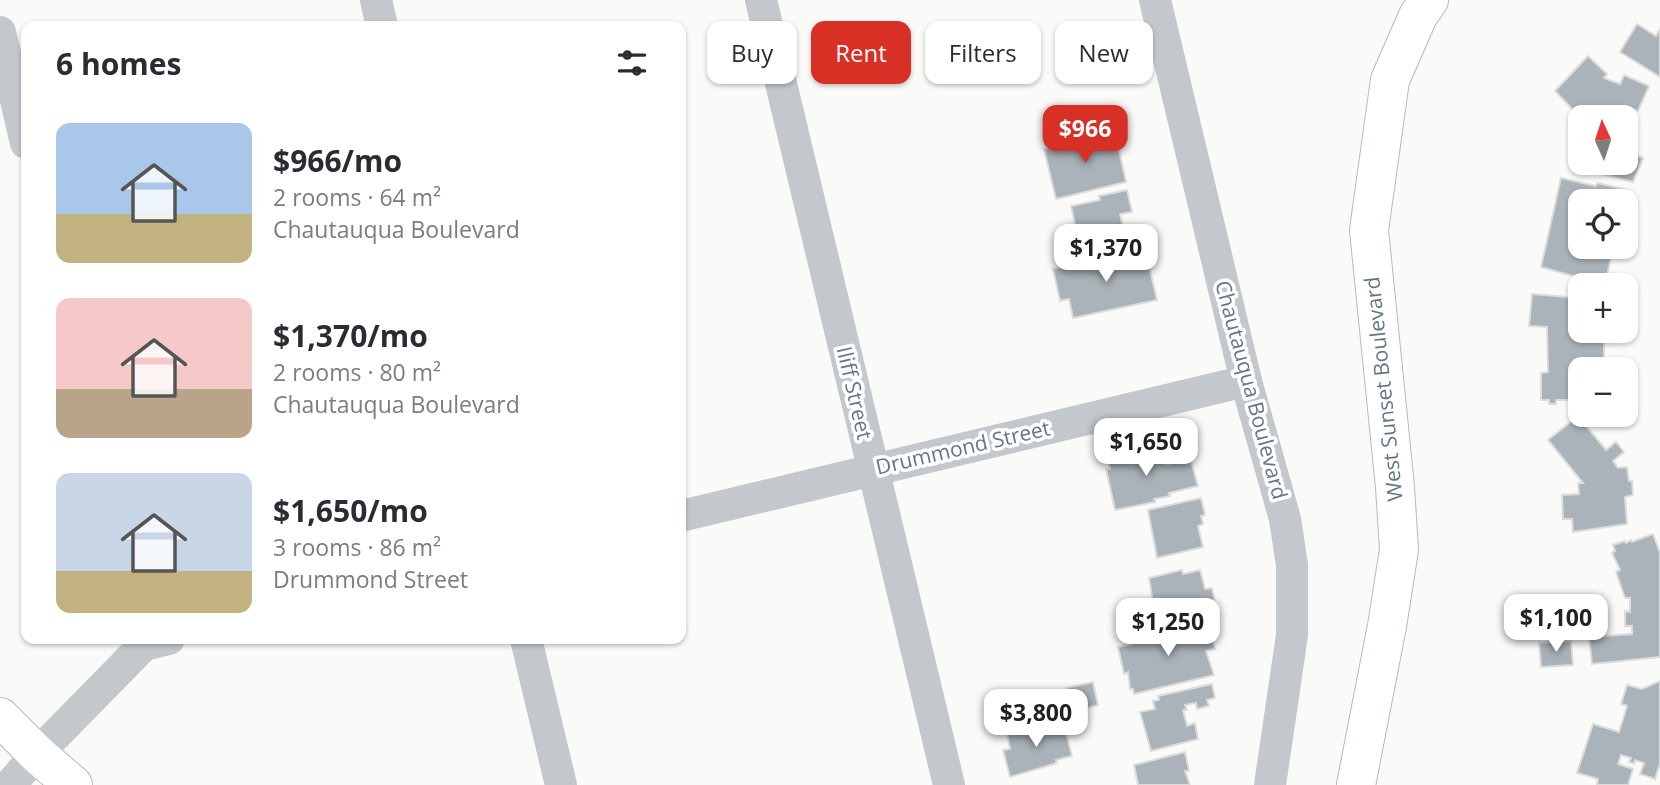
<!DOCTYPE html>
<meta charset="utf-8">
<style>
:root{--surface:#fff;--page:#f2f2f3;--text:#2b2b33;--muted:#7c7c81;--accent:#d93025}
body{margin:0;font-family:"Open Sans",sans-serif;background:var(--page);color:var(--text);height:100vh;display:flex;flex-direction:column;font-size:26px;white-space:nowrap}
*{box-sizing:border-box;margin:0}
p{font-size:23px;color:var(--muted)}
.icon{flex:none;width:38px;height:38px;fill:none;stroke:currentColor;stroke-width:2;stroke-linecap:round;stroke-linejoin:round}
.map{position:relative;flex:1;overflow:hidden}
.side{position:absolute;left:21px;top:21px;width:665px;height:623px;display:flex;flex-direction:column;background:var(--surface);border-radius:14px;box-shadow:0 2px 5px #0004}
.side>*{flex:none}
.hud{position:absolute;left:707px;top:21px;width:665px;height:63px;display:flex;gap:14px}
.needle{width:46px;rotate:357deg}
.controls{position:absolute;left:1568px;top:105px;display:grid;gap:14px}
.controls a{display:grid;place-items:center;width:70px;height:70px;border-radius:14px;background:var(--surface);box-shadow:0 2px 5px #0004;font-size:35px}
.price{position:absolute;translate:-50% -60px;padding:0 16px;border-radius:14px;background:#fff;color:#222;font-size:23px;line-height:46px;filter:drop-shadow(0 2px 4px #0008)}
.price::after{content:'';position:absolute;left:50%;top:42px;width:21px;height:16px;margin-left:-10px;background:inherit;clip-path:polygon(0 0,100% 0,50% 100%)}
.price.on{background:var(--accent);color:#fff}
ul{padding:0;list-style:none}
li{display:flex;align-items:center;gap:21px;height:175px;padding:0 35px}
li span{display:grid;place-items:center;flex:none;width:196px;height:140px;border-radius:14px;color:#555}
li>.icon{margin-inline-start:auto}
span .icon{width:84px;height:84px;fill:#fffc;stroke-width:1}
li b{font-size:30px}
h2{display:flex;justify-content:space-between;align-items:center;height:84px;padding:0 35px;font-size:30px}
.tag{padding:0 24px;border-radius:14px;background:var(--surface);box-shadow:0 2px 5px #0004;font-size:24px;line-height:63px}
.tag.on{background:var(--accent);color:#fff}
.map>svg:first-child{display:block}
</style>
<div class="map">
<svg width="1660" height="785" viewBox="0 0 1660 785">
<rect width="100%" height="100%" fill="#fafaf8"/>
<!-- building -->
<g fill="#aab3b9" stroke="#dcdcda" stroke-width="2">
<polygon points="1637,24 1656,36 1660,29 1660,77 1620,52"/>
<polygon points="1588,56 1607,74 1604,78 1620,84 1624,75 1649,86 1638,111 1633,109 1626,127 1626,117 1588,117 1577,107 1573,110 1555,91"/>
<polygon points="1115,132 1126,182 1056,199 1044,149"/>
<polygon points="1577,133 1580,134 1580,156 1570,153"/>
<polygon points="1626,151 1643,158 1633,182 1585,170 1587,163 1626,163"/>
<polygon points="1561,178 1596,186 1597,183 1628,190 1625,201 1580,201 1580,247 1613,249 1605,285 1541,267"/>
<polygon points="1127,190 1132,212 1120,214 1126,240 1089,248 1084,228 1076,229 1071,206 1100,200 1099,196"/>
<polygon points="1145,249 1157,300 1073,318 1069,299 1060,301 1053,269"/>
<polygon points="1532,294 1580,298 1580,331 1604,331 1604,369 1580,369 1580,379 1576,379 1576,400 1556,400 1556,404 1549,404 1549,400 1541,400 1541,373 1548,372 1547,327 1529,326"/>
<polygon points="1578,416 1606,450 1616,442 1624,452 1613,461 1618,468 1627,467 1629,481 1632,481 1633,495 1625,497 1627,524 1573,532 1572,519 1563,519 1562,495 1579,494 1578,483 1583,483 1548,440"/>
<polygon points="1156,449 1158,462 1169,464 1190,457 1198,486 1169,493 1170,496 1154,499 1155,502 1115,510 1106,469 1110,469 1107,456"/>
<polygon points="1201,498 1205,515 1201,516 1203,524 1198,526 1203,547 1157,558 1148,510"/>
<polygon points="1653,534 1660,553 1660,657 1592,664 1589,637 1632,634 1632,626 1625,626 1625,611 1630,612 1630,598 1625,598 1616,572 1620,570 1612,553 1615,551 1613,545 1625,541 1626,543 1631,540 1632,542"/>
<polygon points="1182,570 1183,574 1200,570 1205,589 1212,588 1217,612 1156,627 1151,609 1154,608 1149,578"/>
<polygon points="1208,621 1215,649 1206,651 1214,675 1134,694 1133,689 1130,689 1128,672 1124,674 1118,647 1132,644 1131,640"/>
<polygon points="1571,641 1573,665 1541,667 1539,643"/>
<polygon points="1660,681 1660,764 1655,779 1640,774 1644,763 1635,760 1634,764 1629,762 1631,758 1621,755 1618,764 1633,769 1628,785 1597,785 1598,779 1577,773 1593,724 1619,732 1627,706 1621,704 1627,685 1642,689"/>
<polygon points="1093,682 1098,705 1072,712 1067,688"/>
<polygon points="1212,684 1215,698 1207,700 1209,706 1197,709 1196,703 1185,705 1187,710 1183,710 1187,726 1195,723 1198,739 1151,751 1140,712 1155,709 1153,701 1159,700 1158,696"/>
<polygon points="1064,725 1072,756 1056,760 1057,763 1010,777 1003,750 1010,749 1007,733 1028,728 1029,733"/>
<polygon points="1185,752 1189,771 1185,771 1190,785 1138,785 1134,765"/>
</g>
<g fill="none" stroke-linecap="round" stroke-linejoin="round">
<defs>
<g id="secondary">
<polyline points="0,717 37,754 73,785"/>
<polyline points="1356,785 1387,626 1399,550 1395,487 1369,230 1390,80 1418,16 1429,0"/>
</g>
</defs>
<!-- secondary casing -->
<use href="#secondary" stroke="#b3babf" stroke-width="40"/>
<!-- minor -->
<g stroke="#c3c8cc" stroke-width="32">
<polyline points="376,0 382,26"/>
<polyline points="761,0 949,785"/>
<polyline points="1155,0 1246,381 1285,519 1292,565 1292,635 1270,785"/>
<polyline points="0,32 26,143"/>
<polyline points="681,516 1246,381"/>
<polyline points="526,639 561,785"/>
<polyline points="10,785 37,754 144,645 169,639"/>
</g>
<!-- secondary -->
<use href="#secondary" stroke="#fff" stroke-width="38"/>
</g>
<g text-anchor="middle" stroke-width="7" stroke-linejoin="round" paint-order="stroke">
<!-- street labels -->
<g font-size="21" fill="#657683" stroke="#fff">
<text transform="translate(1384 389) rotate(-96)" y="7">West Sunset Boulevard</text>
<text transform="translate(1251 390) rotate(75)" y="7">Chautauqua Boulevard</text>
<text transform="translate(854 393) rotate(77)" y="7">Iliff Street</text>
<text transform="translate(963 448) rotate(-13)" y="7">Drummond Street</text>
</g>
</g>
</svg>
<div class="controls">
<a><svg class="needle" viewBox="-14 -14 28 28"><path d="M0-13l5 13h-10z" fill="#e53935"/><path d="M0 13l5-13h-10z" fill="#7c7c81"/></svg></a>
<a><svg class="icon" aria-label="locate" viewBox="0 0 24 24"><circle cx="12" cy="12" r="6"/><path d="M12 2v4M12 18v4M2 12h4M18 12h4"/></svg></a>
<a>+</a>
<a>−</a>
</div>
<b class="price on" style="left:1085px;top:165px">$966</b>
<b class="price" style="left:1106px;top:284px">$1,370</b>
<b class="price" style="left:1146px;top:478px">$1,650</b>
<b class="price" style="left:1556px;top:654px">$1,100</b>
<b class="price" style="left:1168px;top:658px">$1,250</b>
<b class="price" style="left:1036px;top:749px">$3,800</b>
<div class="hud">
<a class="tag">Buy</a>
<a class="tag on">Rent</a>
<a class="tag">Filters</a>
<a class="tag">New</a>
</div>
<section class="side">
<h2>6 homes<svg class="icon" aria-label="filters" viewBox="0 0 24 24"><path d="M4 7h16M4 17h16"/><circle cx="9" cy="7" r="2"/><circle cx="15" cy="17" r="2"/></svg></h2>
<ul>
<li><span style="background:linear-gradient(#a9c7e8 65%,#c2b280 0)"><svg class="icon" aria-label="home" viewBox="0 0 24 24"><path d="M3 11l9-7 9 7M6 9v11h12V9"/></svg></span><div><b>$966/mo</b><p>2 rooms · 64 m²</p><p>Chautauqua Boulevard</p></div></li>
<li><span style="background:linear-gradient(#f6c9c9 65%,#b9a48a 0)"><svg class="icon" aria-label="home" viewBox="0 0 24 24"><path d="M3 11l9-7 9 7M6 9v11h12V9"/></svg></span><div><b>$1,370/mo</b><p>2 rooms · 80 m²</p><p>Chautauqua Boulevard</p></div></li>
<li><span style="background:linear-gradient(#c9d6e8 70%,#c2b280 0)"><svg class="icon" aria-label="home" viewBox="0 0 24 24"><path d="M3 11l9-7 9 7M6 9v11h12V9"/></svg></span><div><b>$1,650/mo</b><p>3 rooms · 86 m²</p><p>Drummond Street</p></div></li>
</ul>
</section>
</div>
